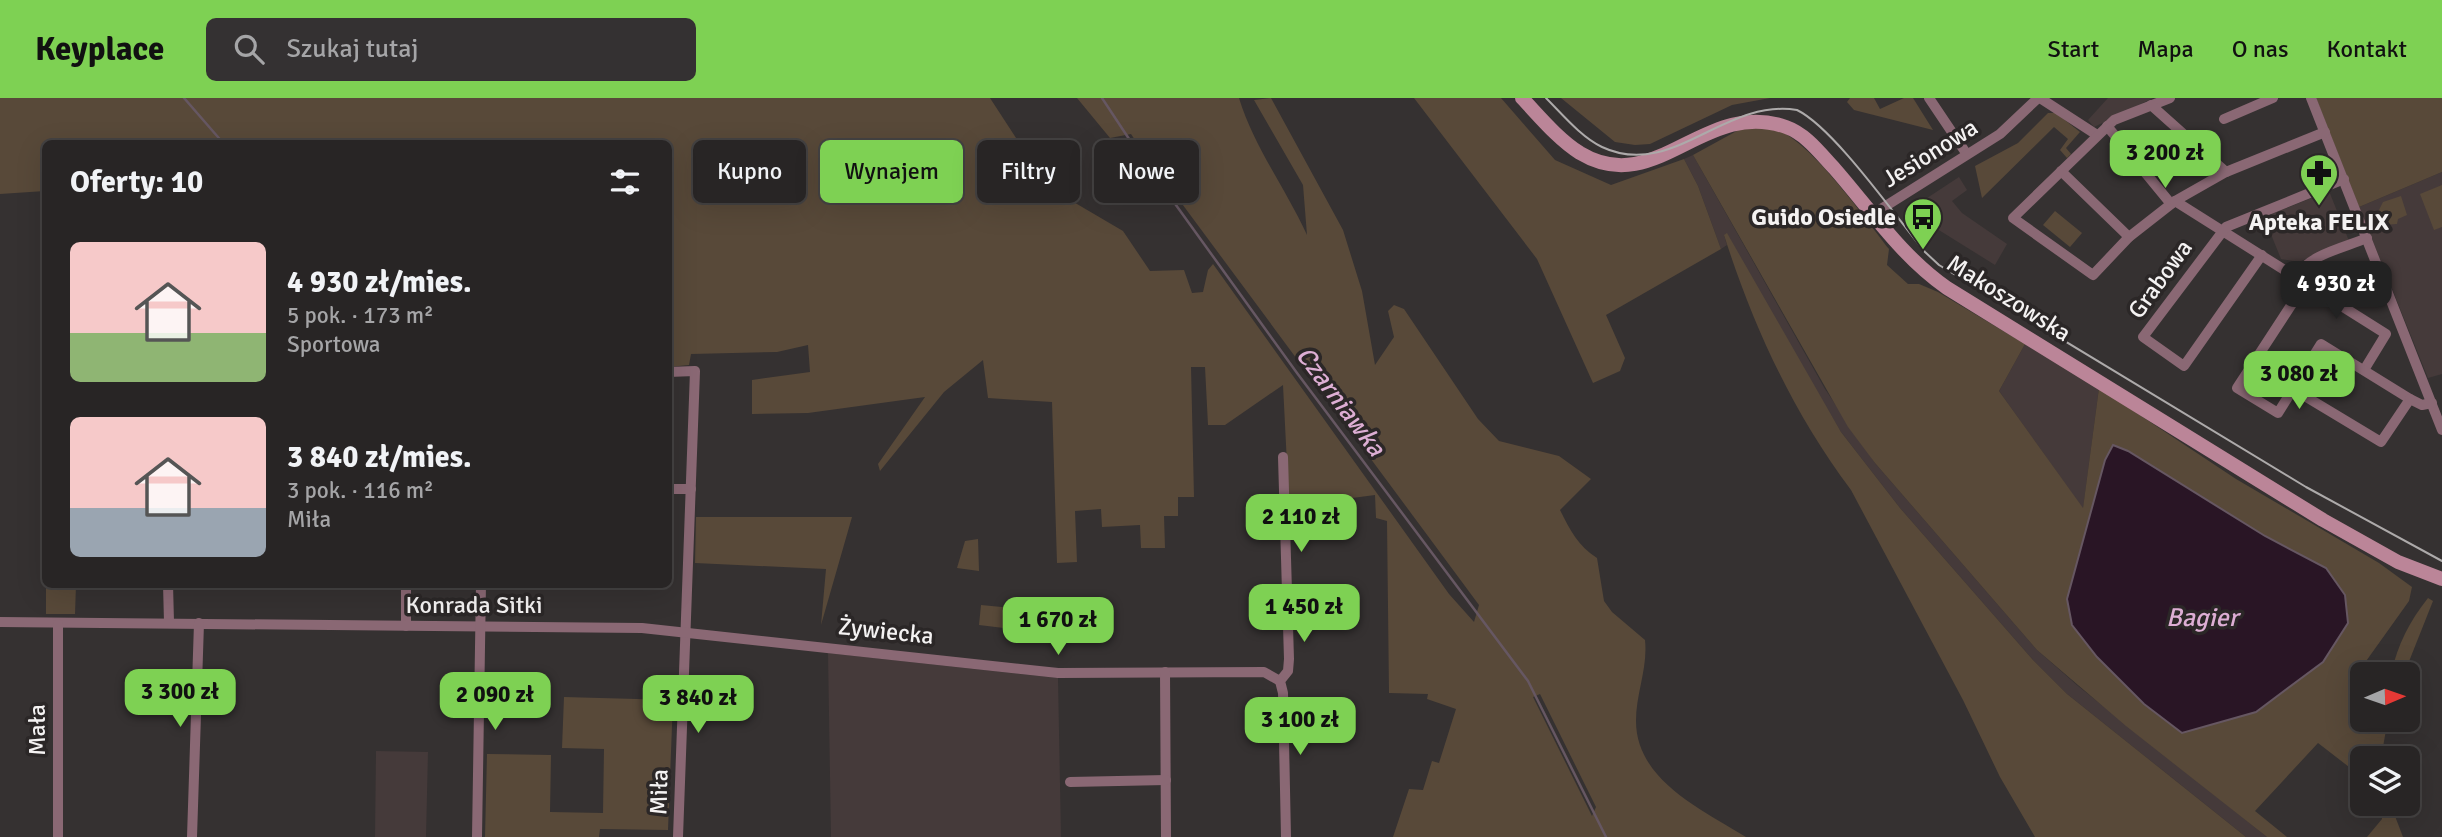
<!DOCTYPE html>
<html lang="pl">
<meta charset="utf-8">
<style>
:root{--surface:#282525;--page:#343132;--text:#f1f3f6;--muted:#a5a5a7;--line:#444242;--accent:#7ed153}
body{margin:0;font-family:Signika,sans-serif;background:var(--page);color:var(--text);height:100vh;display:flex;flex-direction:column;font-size:26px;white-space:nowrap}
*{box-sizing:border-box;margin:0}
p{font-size:23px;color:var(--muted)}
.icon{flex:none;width:38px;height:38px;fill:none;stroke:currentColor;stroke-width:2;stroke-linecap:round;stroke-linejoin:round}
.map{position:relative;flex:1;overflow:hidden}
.panel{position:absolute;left:42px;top:42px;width:630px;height:448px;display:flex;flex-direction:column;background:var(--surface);border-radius:10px;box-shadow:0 7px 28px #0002,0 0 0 2px var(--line)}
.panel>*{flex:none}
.banner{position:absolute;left:693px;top:42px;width:665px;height:63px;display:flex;gap:14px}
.needle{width:46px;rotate:88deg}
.controls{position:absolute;left:2350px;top:564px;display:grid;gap:14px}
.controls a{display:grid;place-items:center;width:70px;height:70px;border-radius:10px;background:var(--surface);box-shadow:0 7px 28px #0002,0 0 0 2px var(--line);font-size:35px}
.price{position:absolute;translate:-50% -60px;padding:0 16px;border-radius:14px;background:var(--accent);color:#111;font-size:23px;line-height:46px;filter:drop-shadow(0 2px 4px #0008)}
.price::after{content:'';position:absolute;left:50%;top:42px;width:21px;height:16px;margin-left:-10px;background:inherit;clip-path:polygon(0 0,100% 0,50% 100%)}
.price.selected{background:#222;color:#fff}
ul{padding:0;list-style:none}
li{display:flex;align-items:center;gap:21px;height:175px;padding:0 28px}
li span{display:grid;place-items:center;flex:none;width:196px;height:140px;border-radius:10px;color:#555}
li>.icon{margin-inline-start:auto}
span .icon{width:84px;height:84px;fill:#fffc;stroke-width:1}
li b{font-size:30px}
h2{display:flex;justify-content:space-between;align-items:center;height:84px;padding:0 28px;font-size:30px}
.chip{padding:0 24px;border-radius:10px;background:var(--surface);box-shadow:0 7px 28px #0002,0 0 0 2px var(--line);font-size:24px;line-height:63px}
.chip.selected{background:var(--accent);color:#111}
header{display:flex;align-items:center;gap:42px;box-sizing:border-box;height:98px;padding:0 35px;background:var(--accent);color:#111}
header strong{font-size:33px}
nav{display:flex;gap:38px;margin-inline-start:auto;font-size:24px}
.search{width:490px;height:63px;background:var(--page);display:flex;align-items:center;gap:18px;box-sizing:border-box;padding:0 24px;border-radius:10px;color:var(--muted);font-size:26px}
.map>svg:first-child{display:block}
</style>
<header>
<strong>Keyplace</strong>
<div class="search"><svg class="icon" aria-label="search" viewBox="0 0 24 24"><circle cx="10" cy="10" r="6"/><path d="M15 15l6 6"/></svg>Szukaj tutaj</div>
<nav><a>Start</a><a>Mapa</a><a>O nas</a><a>Kontakt</a></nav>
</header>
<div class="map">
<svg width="2442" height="739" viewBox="0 0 2442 739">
<rect width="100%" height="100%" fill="#353131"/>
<!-- built -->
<g fill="#453a3a">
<polygon points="2108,0 2153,0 2094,29 2088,22"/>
<polygon points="1693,57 1825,291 1875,365 2037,552 2078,588 2267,739 2246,739 2067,596 2033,562 1900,410 1841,334 1724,137 1727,147 1721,151 1698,88 1684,61"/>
<polygon points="2442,74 2442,276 2428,280 2359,109"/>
<polygon points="1959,79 1967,92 1952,103 1962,115 2007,146 1995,167 1934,129 1918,106"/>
<polygon points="2329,93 2349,143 2299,164 2281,161 2264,119"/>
<polygon points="2025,246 2099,290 2083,411 1999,293"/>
<polygon points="828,555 1058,580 1061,739 831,739"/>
<polygon points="376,653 428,654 426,739 375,739"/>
</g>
<!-- green -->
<g fill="#584939" fill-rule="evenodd">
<path d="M0 0H990L1048 89 1123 133 1150 173 1184 172 1192 195 1203 194 1208 172 1213 166 1449 496 1474 524 1479 507 1137 45 1131 36 1110 40 1077 0H1239C1254 49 1286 91 1307 137L1303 87 1254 2 1271 0 1343 132 1362 193 1375 267 1394 239 1388 213 1394 207 1404 211 1478 321 1499 343 1559 358 1591 381 1560 412C1570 432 1578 448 1597 460L1604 503 1612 514 1645 542C1648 570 1636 595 1636 623 1636 682 1702 712 1746 739H1393L1409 691 1423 692 1432 663 1439 665 1456 611 1427 601 1428 596 1389 595 1387 423 1376 420 1375 397 1337 402 1336 405 1289 406 1283 287 1225 327H1208L1205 269H1191L1194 399H1178V418H1164L1165 450H1141L1140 427 1102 429 1101 411 1075 413 1077 464 1057 465 1052 304 988 300 983 262 944 294 880 373 878 366 925 299 808 315 752 316V282L810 274 808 247 777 254 691 256 689 267 669 269 668 46H46L45 93 0 96ZM1540 596 1596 709 1592 718 1533 599Z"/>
<polygon points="1414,0 1501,0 1555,62 1611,87 1684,61 1698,88 1721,151 1606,217 1625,260 1620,273 1593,285 1537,161"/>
<polygon points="1561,0 1770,0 1732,7 1650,46 1635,47 1615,44"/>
<polygon points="1850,0 1874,0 1880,11 1904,0 1913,0 1933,32 1854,12 1847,4"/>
<polygon points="2316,0 2442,0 2442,74 2359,109"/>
<polygon points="2048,15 2056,15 2080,34 2066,50 2071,56 2067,60 2060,52 2068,41 2054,29 1982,100 1975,68 2018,45"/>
<path d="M1744 29C1755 30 1772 29 1782 34 1816 51 1865 120 1889 151L1887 167 1908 186H1919L1938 194 2025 246 1999 293 2083 410 2099 290 2236 381 2379 465 2412 489 2409 503 2364 566 2362 621H2388L2381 660H2362V679L2318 645 2255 713 2287 739H2267L2126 628 2037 552 1875 365 1848 329 1693 57ZM2105 362 2326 470 2201 629 2182 635 2144 606 2097 559 2088 430Z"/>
<polygon points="2442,87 2442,129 2434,132 2420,96"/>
<polygon points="2401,98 2407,117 2398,121 2397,126 2383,127 2380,120 2384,118 2379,112 2383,104"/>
<polygon points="2055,113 2082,135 2070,149 2043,127"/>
<path d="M1727 135 1841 334 1900 410 2033 562 2067 596 2246 739H2035L2000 679 1963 602 1851 392C1793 315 1753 228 1724 137Z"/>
<polygon points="696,419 852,419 821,527 826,471 695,465"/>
<polygon points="978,441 979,473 957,470 965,443"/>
<polygon points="46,487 76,487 75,516 46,516"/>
<path d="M2428 500 2433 503 2404 576H2391C2398 546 2409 524 2428 500Z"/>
<polygon points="981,507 1012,510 1012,531 979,527"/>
<polygon points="564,599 673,602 668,732 600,731 599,739 485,739 487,656 551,657 550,714 603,715 604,651 562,650"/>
<polygon points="2380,705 2390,705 2403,739 2367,739 2382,721"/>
</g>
<!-- water -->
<polygon fill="#291525" stroke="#665762" stroke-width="2" points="2113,347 2128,353 2265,438 2326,470 2345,497 2348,525 2323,564 2256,614 2182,635 2144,606 2097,559 2072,527 2067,501 2105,362"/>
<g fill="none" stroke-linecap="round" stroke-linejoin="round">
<!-- stream -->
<g stroke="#665762" stroke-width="2.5">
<polyline points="184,0 224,46"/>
<polyline points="1102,0 1137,53 1297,275 1528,583 1606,739"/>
</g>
<!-- minor -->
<g stroke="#8a6874" stroke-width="10">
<polyline points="1929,0 1966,55"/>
<polyline points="2040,0 2097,37"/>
<polyline points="2170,0 2114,22 2013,120 2093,177 2129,139 2175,103"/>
<polyline points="2311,0 2442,332"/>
<polyline points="2151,7 2226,74"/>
<polyline points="2224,21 2273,0"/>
<polyline points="2107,28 2171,106"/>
<polyline points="2325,34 2226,74 2175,103 2386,236 2364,272"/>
<polyline points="2061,73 2129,139"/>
<polyline points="1873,116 2000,36 2038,0"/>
<polyline points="2262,157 2184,268 2143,239 2226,129 2344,81"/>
<path d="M2296 178C2311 156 2343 150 2367 140"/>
<polyline points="668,274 695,273 678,739"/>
<polyline points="2293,291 2321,246 2410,301 2381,344 2293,291 2278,315 2237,290 2305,186"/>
<polyline points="2410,301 2422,307 2432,305"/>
<polyline points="1283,359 1289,561 1288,573 1280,583 1283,595 1286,739"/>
<polyline points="668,391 691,391"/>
<polyline points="168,486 169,524"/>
<polyline points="406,486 406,528"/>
<polyline points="0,524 642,530 1058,575 1264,574 1280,583"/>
<polyline points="1165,574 1166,739"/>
<polyline points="1070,684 1166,682"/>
<polyline points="58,739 58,526"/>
<polyline points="192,739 199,525"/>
<polyline points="477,739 481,486"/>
</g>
<!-- secondary -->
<path stroke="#bb8598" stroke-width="14" d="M1522 0C1540 19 1558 41 1580 55 1656 101 1704 0 1786 29 1806 36 1820 55 1834 70 1870 111 1901 158 1947 190L2323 422 2398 464 2442 481"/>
<!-- tram -->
<path stroke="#adaaaa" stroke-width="2" d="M1546 0C1563 17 1581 39 1602 49 1672 82 1724 0 1797 12 1834 30 1896 119 1925 154L1939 167 2306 389 2442 463"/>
</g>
<!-- icons -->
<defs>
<symbol id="pharmacy-pin" viewBox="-11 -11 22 30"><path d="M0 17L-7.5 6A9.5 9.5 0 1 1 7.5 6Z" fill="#7ed153" stroke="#2b2727"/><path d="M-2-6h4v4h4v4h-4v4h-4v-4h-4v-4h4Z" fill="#111"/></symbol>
<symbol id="bus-pin" viewBox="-11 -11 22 30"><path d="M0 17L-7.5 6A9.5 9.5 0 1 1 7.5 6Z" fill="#7ed153" stroke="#2b2727"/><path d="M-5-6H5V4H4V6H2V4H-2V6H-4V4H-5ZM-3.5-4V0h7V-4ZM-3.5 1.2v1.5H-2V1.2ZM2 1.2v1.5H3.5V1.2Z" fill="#111"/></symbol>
</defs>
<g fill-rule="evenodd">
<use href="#pharmacy-pin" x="2297" y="53" width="44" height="60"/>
<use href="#bus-pin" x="1901" y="97" width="44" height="60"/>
</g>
<g text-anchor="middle" stroke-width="7" stroke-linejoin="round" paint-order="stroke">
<!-- street labels -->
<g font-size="24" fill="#f4f2f2" stroke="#2b2727">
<text transform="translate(1930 55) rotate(-32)" y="8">Jesionowa</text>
<text transform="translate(2160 181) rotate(-54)" y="8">Grabowa</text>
<text transform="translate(2009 200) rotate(32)" y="8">Makoszowska</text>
<text x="474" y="515">Konrada Sitki</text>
<text transform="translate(886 533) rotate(6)" y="8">Żywiecka</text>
<text transform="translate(37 632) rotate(-90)" y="8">Mała</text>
<text transform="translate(659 694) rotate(-88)" y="8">Miła</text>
</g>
<!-- poi labels -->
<g font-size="24" font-weight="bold" fill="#f4f2f2" stroke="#2b2727" text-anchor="end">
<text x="1896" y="127">Guido Osiedle</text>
<text x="2319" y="132" text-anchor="middle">Apteka FELIX</text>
</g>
<!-- water labels -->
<g font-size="26" font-style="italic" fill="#ddaed4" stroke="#2b2727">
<text transform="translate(1341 303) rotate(53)" y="9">Czarniawka</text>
<text x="2202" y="528">Bagier</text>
</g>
</g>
</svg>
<div class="controls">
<a><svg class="needle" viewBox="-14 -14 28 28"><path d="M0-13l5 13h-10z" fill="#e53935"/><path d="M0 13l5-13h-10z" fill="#a5a5a7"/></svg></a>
<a><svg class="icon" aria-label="layers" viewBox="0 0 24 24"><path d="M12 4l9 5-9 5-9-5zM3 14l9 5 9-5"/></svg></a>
</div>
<b class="price" style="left:2165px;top:92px">3 200 zł</b>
<b class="price selected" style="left:2336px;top:223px">4 930 zł</b>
<b class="price" style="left:2299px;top:313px">3 080 zł</b>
<b class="price" style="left:1301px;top:456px">2 110 zł</b>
<b class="price" style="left:1304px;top:546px">1 450 zł</b>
<b class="price" style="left:1058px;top:559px">1 670 zł</b>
<b class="price" style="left:180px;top:631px">3 300 zł</b>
<b class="price" style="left:495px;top:634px">2 090 zł</b>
<b class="price" style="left:698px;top:637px">3 840 zł</b>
<b class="price" style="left:1300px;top:659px">3 100 zł</b>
<div class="banner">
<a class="chip">Kupno</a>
<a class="chip selected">Wynajem</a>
<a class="chip">Filtry</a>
<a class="chip">Nowe</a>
</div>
<section class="panel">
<h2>Oferty: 10<svg class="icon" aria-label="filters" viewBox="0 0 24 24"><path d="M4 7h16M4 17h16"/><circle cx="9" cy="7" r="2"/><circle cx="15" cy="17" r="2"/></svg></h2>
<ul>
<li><span style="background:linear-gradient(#f6c9c9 65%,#8fb573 0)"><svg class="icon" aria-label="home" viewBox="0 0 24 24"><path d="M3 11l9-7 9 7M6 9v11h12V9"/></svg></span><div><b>4 930 zł/mies.</b><p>5 pok. · 173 m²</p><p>Sportowa</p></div></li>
<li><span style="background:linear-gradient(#f6c9c9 65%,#9aa5b1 0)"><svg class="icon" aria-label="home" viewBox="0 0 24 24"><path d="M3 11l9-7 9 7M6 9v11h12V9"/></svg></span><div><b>3 840 zł/mies.</b><p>3 pok. · 116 m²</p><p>Miła</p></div></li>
</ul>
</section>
</div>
